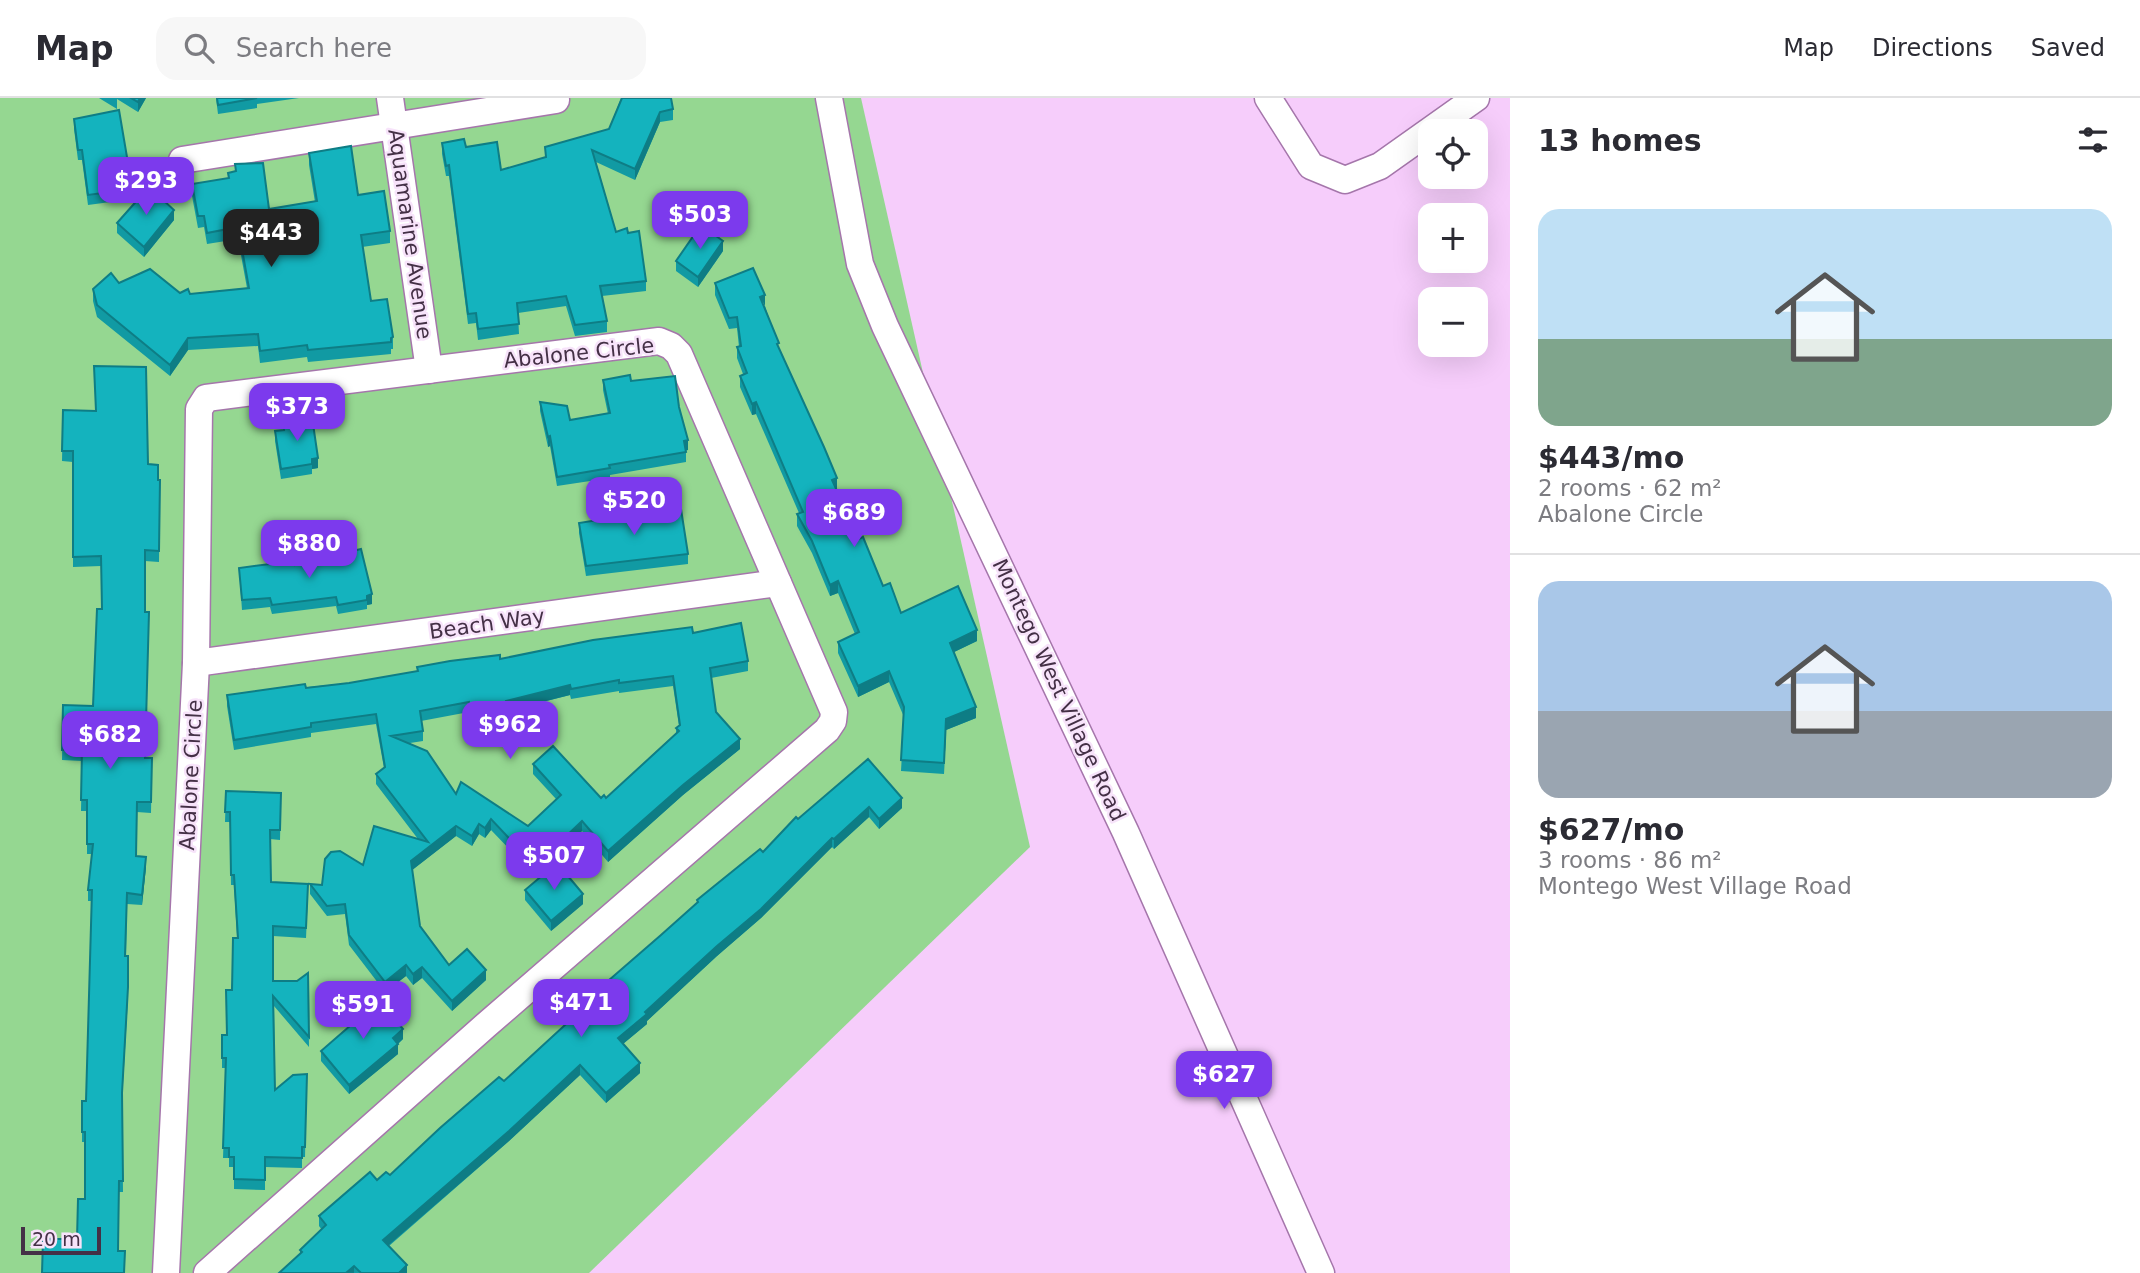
<!DOCTYPE html>
<meta charset="utf-8">
<style>
:root{--surface:#fff;--page:#f7f7f7;--text:#2b2b33;--muted:#7c7c81;--line:#e1e1e2;--accent:#7c3aed}
body{margin:0;font-family:"DejaVu Sans",sans-serif;background:var(--page);color:var(--text);height:100vh;display:flex;flex-direction:column;font-size:26px;white-space:nowrap}
*{box-sizing:border-box;margin:0}
p{font-size:23px;color:var(--muted)}
.icon{flex:none;width:38px;height:38px;fill:none;stroke:currentColor;stroke-width:2;stroke-linecap:round;stroke-linejoin:round}
.map{position:relative;flex:1;overflow:hidden}
.sheet{display:flex;flex-direction:column;background:var(--surface);width:630px}
.sheet>*{flex:none}
.tools{position:absolute;left:1418px;top:21px;display:grid;gap:14px}
.tools a{display:grid;place-items:center;width:70px;height:70px;border-radius:14px;background:var(--surface);box-shadow:0 7px 28px #0002;font-size:35px}
.scale{position:absolute;left:21px;bottom:18px;width:80px;box-sizing:border-box;padding-left:7px;border:4px solid #443046;border-top:0;font-size:19px;line-height:24px;white-space:nowrap;color:#443046;-webkit-text-stroke:5px #f7e3fa;paint-order:stroke}
.price{position:absolute;translate:-50% -60px;padding:0 16px;border-radius:14px;background:var(--accent);color:#fff;font-size:23px;line-height:46px;filter:drop-shadow(0 2px 4px #0008)}
.price::after{content:'';position:absolute;left:50%;top:42px;width:21px;height:16px;margin-left:-10px;background:inherit;clip-path:polygon(0 0,100% 0,50% 100%)}
.price.selected{background:#222;color:#fff}
ul{padding:0;list-style:none}
li{display:grid;align-content:center;gap:14px;height:371px;padding:0 28px}
li+li{border-top:2px solid var(--line)}
li span{display:grid;place-items:center;height:217px;border-radius:21px;color:#555}
li>.icon{margin-inline-start:auto}
span .icon{width:126px;height:126px;fill:#fffc;stroke-width:1}
li b{font-size:30px}
h2{display:flex;justify-content:space-between;align-items:center;height:84px;padding:0 28px;font-size:30px}
header{display:flex;align-items:center;gap:42px;box-sizing:border-box;height:98px;padding:0 35px;background:var(--surface);border-bottom:2px solid var(--line)}
header strong{font-size:33px}
nav{display:flex;gap:38px;margin-inline-start:auto;font-size:24px}
.search{width:490px;height:63px;background:var(--page);display:flex;align-items:center;gap:18px;box-sizing:border-box;padding:0 24px;border-radius:21px;color:var(--muted);font-size:26px}
main{display:flex;flex:1;min-height:0}
.map>svg:first-child{display:block}
</style>
<header>
<strong>Map</strong>
<div class="search"><svg class="icon" aria-label="search" viewBox="0 0 24 24"><circle cx="10" cy="10" r="6"/><path d="M15 15l6 6"/></svg>Search here</div>
<nav><a>Map</a><a>Directions</a><a>Saved</a></nav>
</header>
<main>
<div class="map">
<svg width="1510" height="1175" viewBox="0 0 1510 1175">
<rect width="100%" height="100%" fill="#f6cdfb"/>
<!-- grass -->
<polygon fill="#95d791" points="0,0 861,0 1030,749 589,1175 0,1175"/>
<g fill="none" stroke-linecap="round" stroke-linejoin="round">
<defs>
<g id="street">
<polyline points="390,0 429,272"/>
<polyline points="829,0 860,166 885,228 1126,735 1321,1175"/>
<polyline points="1268,0 1311,68 1345,82 1380,68 1476,0"/>
<polyline points="182,62 556,2"/>
<polyline points="196,565 778,485"/>
<polyline points="166,1175 196,565 199,311 206,300 659,243 671,248 679,256 834,614 833,623 827,632 485,928 207,1175"/>
</g>
</defs>
<!-- street casing -->
<use href="#street" stroke="#a576ab" stroke-width="29"/>
<!-- street -->
<use href="#street" stroke="#fff" stroke-width="26"/>
</g>
<!-- wall -->
<g fill="#119aa3" fill-rule="evenodd">
<polygon points="99,0 146,0 138,14 117,1 117,11"/>
<polygon points="216,0 299,0 257,6 257,10 218,16"/>
<polygon points="621,0 671,0 673,11 673,22 660,24 635,82 596,64 616,134 646,183 646,193 602,198 607,223 607,234 575,238 566,208 518,215 519,236 478,242 476,225 468,226 449,78 446,78 442,56 442,45 466,49 501,72 545,60 545,49 609,31"/>
<polygon points="74,21 129,71 140,90 140,99 174,122 144,159 117,135 117,125 140,100 88,107 82,62 78,62 74,31"/>
<polygon points="309,55 358,97 390,133 390,145 362,149 371,203 393,239 393,251 391,251 391,256 308,264 307,259 260,265 258,248 188,252 170,278 97,219 93,203 93,191 119,185 180,195 190,196 247,190 238,141 207,146 204,129 198,130 192,98 192,86 228,80 228,75 235,74 235,66 269,111 315,104 309,67"/>
<polygon points="723,153 698,189 676,173 676,163"/>
<polygon points="715,185 765,208 779,251 837,391 859,441 883,488 901,515 977,543 954,554 976,620 946,632 944,676 901,673 904,619 889,584 858,599 838,555 838,544 855,536 838,495 830,498 812,455 797,428 797,416 799,415 756,316 752,317 740,289 740,278 743,276 737,260 737,249 739,249 737,230 729,231 715,197"/>
<polygon points="603,282 631,283 679,309 688,352 686,352 686,364 610,377 610,380 557,388 550,348 548,349 540,313 540,304 570,322 608,316 603,292"/>
<polygon points="63,312 148,366 158,382 160,382 159,464 145,463 145,660 152,660 151,715 137,714 137,758 146,769 142,807 127,806 126,858 128,858 128,900 122,1004 123,1094 119,1094 118,1153 124,1175 77,1141 85,1101 85,1044 82,1044 82,1003 86,1003 92,803 88,803 88,792 92,756 87,756 87,713 81,713 82,663 62,662 63,607 93,608 102,511 101,468 73,469 73,364 62,363"/>
<polygon points="283,325 318,370 312,371 312,376 281,381 275,343 275,333 283,332"/>
<polygon points="612,422 688,456 688,466 586,478 579,435 579,425"/>
<polygon points="361,451 372,506 367,507 367,511 338,516 336,508 272,516 270,509 242,512 239,470 295,467"/>
<path d="M693 535 748 563V573L711 580 716 614 740 651 683 697 608 764 582 733 535 778 491 732 485 740 479 736 472 748 456 738 412 772 420 828 449 867 486 882 452 913 422 880 413 887 406 878 385 894 349 847 345 816 327 818 310 796V786L322 787 418 741 376 686V676L384 670 376 626 311 635V639L234 652 227 608V597L349 585 417 573V569L500 561ZM673 588 679 628 676 630V635L606 700H601L533 666V676L556 701 528 728 456 696 410 645 423 643V633L421 623 469 614 472 637 509 632 507 613 570 597 571 601 619 593V595Z"/>
<polygon points="868,661 902,710 879,731 869,719 834,751 832,749 761,820 717,858 647,923 647,926 623,946 640,975 606,1005 580,977 509,1043 389,1148 407,1175 279,1175 300,1156 300,1152 322,1132 319,1128 319,1118 377,1082 390,1077 504,983 586,907 586,902 661,837 697,805 697,802 763,754 798,721"/>
<polygon points="226,693 281,695 280,742 270,741 271,784 308,796 306,840 273,838 273,883 297,883 308,875 309,949 274,908 275,992 307,976 305,1059 302,1059 302,1070 265,1069 265,1092 234,1091 234,1069 229,1069 229,1060 223,1060 226,970 222,970 222,937 226,937 237,840 234,787 231,787 230,724 225,724"/>
<polygon points="525,792 583,806 551,833 525,802"/>
<polygon points="366,912 403,941 398,946 398,956 349,996 321,963 321,953 348,930 343,924 343,914"/>
</g>
<!-- shaded-wall -->
<g fill="#0e7d85">
<polygon points="140,0 146,0 138,14 138,4"/>
<polygon points="660,14 660,24 635,82 635,71"/>
<polygon points="174,112 174,122 144,159 144,149"/>
<polygon points="723,143 723,153 698,189 698,179"/>
<polygon points="765,197 765,208 760,199"/>
<polygon points="188,240 188,252 170,278 170,267"/>
<polygon points="756,304 756,316 752,317 752,306"/>
<polygon points="550,338 550,348 548,349 548,339"/>
<polygon points="688,342 688,352 684,353 684,343"/>
<polygon points="318,360 318,370 312,371 312,361"/>
<polygon points="837,380 837,391 832,393 832,382"/>
<polygon points="838,483 838,495 830,498 830,487"/>
<polygon points="372,496 372,506 367,507 367,498"/>
<polygon points="977,532 977,543 950,556 950,545"/>
<polygon points="889,573 889,584 858,599 858,588"/>
<polygon points="570,587 570,597 506,613 506,603"/>
<polygon points="976,609 976,620 946,632 944,676 946,621"/>
<polygon points="740,641 740,651 683,697 608,764 608,753 683,687"/>
<polygon points="902,700 902,710 879,731 879,721"/>
<polygon points="869,709 869,719 834,751 834,741"/>
<polygon points="491,721 491,732 485,740 485,730"/>
<polygon points="582,723 582,733 535,778 535,768"/>
<polygon points="479,726 479,736 472,748 472,738"/>
<polygon points="456,728 456,738 411,773 411,763"/>
<polygon points="832,740 832,749 761,820 717,858 647,923 647,926 618,950 618,940"/>
<polygon points="146,759 146,769 142,807 142,797"/>
<polygon points="583,796 583,806 551,833 551,823"/>
<polygon points="406,867 406,878 385,894 385,884"/>
<polygon points="422,869 422,880 413,887 413,876"/>
<polygon points="486,872 486,882 452,913 452,903"/>
<polygon points="403,931 403,941 393,950 393,940"/>
<polygon points="398,946 398,956 349,996 349,987"/>
<polygon points="640,965 640,975 606,1005 606,995"/>
<polygon points="580,967 580,977 509,1043 383,1152 383,1142"/>
<polygon points="407,1167 407,1175 399,1175"/>
<polygon points="354,1168 354,1175 346,1175"/>
</g>
<!-- building -->
<g fill="#14b3be" stroke="#0e7d85" stroke-width="2" fill-rule="evenodd">
<polygon points="131,0 140,0 138,4"/>
<polygon points="217,0 257,0 218,7"/>
<polygon points="622,0 671,0 673,11 660,14 635,71 592,52 616,134 627,130 628,135 639,133 646,183 600,188 607,223 575,227 566,198 517,205 519,226 478,231 476,215 468,216 449,67 446,68 442,45 464,41 466,49 497,44 501,72 546,59 545,49 609,31"/>
<polygon points="119,12 129,71 138,70 140,90 88,97 82,52 78,52 74,21"/>
<polygon points="351,48 358,97 384,93 390,133 361,137 371,203 387,201 393,239 391,240 391,244 308,252 307,247 260,253 258,236 188,240 170,267 97,207 93,191 111,175 119,185 150,171 180,195 188,191 190,196 249,190 238,129 207,135 204,118 198,118 192,86 229,80 228,75 236,73 235,66 263,65 269,111 317,103 309,55"/>
<polygon points="149,89 174,112 144,149 117,125"/>
<polygon points="701,127 723,143 698,179 676,163"/>
<polygon points="753,170 765,197 760,199 779,245 777,246 824,349 837,380 832,382 859,441 863,439 883,488 890,485 901,515 958,488 977,532 950,545 976,609 946,621 944,665 901,662 904,609 889,573 858,588 838,544 859,534 838,483 830,487 812,443 797,416 803,414 756,304 752,306 740,278 747,275 737,249 741,248 737,219 729,220 715,185"/>
<polygon points="94,268 146,269 148,366 158,367 158,382 160,382 159,453 145,452 145,514 149,514 145,660 152,660 151,704 137,704 136,758 146,759 142,797 127,795 125,858 128,858 128,889 122,995 123,1083 119,1083 118,1153 125,1153 124,1175 42,1175 43,1141 77,1141 78,1101 85,1101 85,1034 82,1034 82,1003 86,1003 92,792 88,792 93,746 87,746 87,702 81,702 82,652 62,652 63,607 93,608 97,511 102,511 101,458 73,459 73,353 62,353 63,312 96,313"/>
<polygon points="630,277 631,283 675,278 679,309 688,342 684,343 686,354 609,367 610,370 557,379 550,338 548,339 540,304 567,308 570,322 610,315 603,282"/>
<polygon points="312,319 318,360 312,361 312,366 281,371 275,333 284,332 283,325 288,323"/>
<polygon points="675,408 675,411 681,411 688,456 586,468 579,425 610,420 612,422"/>
<polygon points="361,451 372,496 367,498 367,502 338,507 336,499 272,507 270,500 242,502 239,470 294,463 295,467"/>
<path d="M741 525 748 563 710 570 716 614 740 641 683 687 608 753 582 723 535 768 491 721 485 730 479 726 472 738 456 728 411 763 420 828 449 867 467 851 486 872 452 903 422 869 413 876 406 867 385 884 349 837 345 806 327 808 310 786 322 787 325 761 331 754 340 753 363 767 374 728 428 744 376 676 385 669 376 616 311 625V629L234 642 227 597 305 586 306 590 349 585 418 573 417 569 450 563 500 557V561L593 542 692 529 693 535ZM673 578 680 627 676 630 679 633 606 700 604 697 601 700 553 648 533 666 561 697 528 728 461 684 456 696 427 653 391 638 423 633 420 613 469 604 472 627 509 621 506 603 570 587 571 591 619 582V585Z"/>
<polygon points="868,661 902,700 879,721 869,709 834,741 832,740 761,811 717,848 645,914 647,916 618,940 640,965 606,995 580,967 509,1033 383,1142 407,1167 399,1175 361,1175 354,1168 346,1175 279,1175 302,1154 300,1152 326,1127 319,1118 370,1074 377,1082 386,1074 390,1077 440,1030 499,979 504,983 589,905 586,902 661,837 698,804 697,802 760,751 763,754 796,719 798,721"/>
<polygon points="226,693 281,695 280,732 270,732 271,784 308,786 306,830 273,828 273,883 297,883 308,875 309,939 273,898 275,992 293,977 307,976 305,1049 302,1049 302,1060 265,1059 265,1082 234,1081 234,1059 229,1059 229,1050 223,1050 226,960 222,960 222,937 227,937 226,892 232,892 233,840 238,840 234,777 231,777 230,714 225,714"/>
<polygon points="557,765 583,796 551,823 525,792"/>
<polygon points="356,902 366,912 378,902 403,931 393,940 398,946 349,987 321,953 351,927 349,927 352,924 343,914"/>
</g>
<g text-anchor="middle" stroke-width="5" stroke-linejoin="round" paint-order="stroke">
<!-- street labels -->
<g font-size="21" fill="#443046" stroke="#f7e3fa">
<text transform="translate(410 136) rotate(82)" y="7">Aquamarine Avenue</text>
<text transform="translate(579 255) rotate(-6)" y="7">Abalone Circle</text>
<text transform="translate(487 526) rotate(-8)" y="7">Beach Way</text>
<text transform="translate(1059 592) rotate(65)" y="7">Montego West Village Road</text>
<text transform="translate(191 677) rotate(-87)" y="7">Abalone Circle</text>
</g>
</g>
</svg>
<div class="tools">
<a><svg class="icon" aria-label="locate" viewBox="0 0 24 24"><circle cx="12" cy="12" r="6"/><path d="M12 2v4M12 18v4M2 12h4M18 12h4"/></svg></a>
<a>+</a>
<a>−</a>
</div>
<div class="scale">20 m</div>
<b class="price" style="left:146px;top:119px">$293</b>
<b class="price" style="left:700px;top:153px">$503</b>
<b class="price selected" style="left:271px;top:171px">$443</b>
<b class="price" style="left:297px;top:345px">$373</b>
<b class="price" style="left:634px;top:439px">$520</b>
<b class="price" style="left:854px;top:451px">$689</b>
<b class="price" style="left:309px;top:482px">$880</b>
<b class="price" style="left:510px;top:663px">$962</b>
<b class="price" style="left:110px;top:673px">$682</b>
<b class="price" style="left:554px;top:794px">$507</b>
<b class="price" style="left:581px;top:941px">$471</b>
<b class="price" style="left:363px;top:943px">$591</b>
<b class="price" style="left:1224px;top:1013px">$627</b>
</div>
<section class="sheet">
<h2>13 homes<svg class="icon" aria-label="filters" viewBox="0 0 24 24"><path d="M4 7h16M4 17h16"/><circle cx="9" cy="7" r="2"/><circle cx="15" cy="17" r="2"/></svg></h2>
<ul>
<li><span style="background:linear-gradient(#bfe0f5 60%,#7fa58c 0)"><svg class="icon" aria-label="home" viewBox="0 0 24 24"><path d="M3 11l9-7 9 7M6 9v11h12V9"/></svg></span><div><b>$443/mo</b><p>2 rooms · 62 m²</p><p>Abalone Circle</p></div></li>
<li><span style="background:linear-gradient(#a9c7e8 60%,#9aa5b1 0)"><svg class="icon" aria-label="home" viewBox="0 0 24 24"><path d="M3 11l9-7 9 7M6 9v11h12V9"/></svg></span><div><b>$627/mo</b><p>3 rooms · 86 m²</p><p>Montego West Village Road</p></div></li>
</ul>
</section>
</main>
